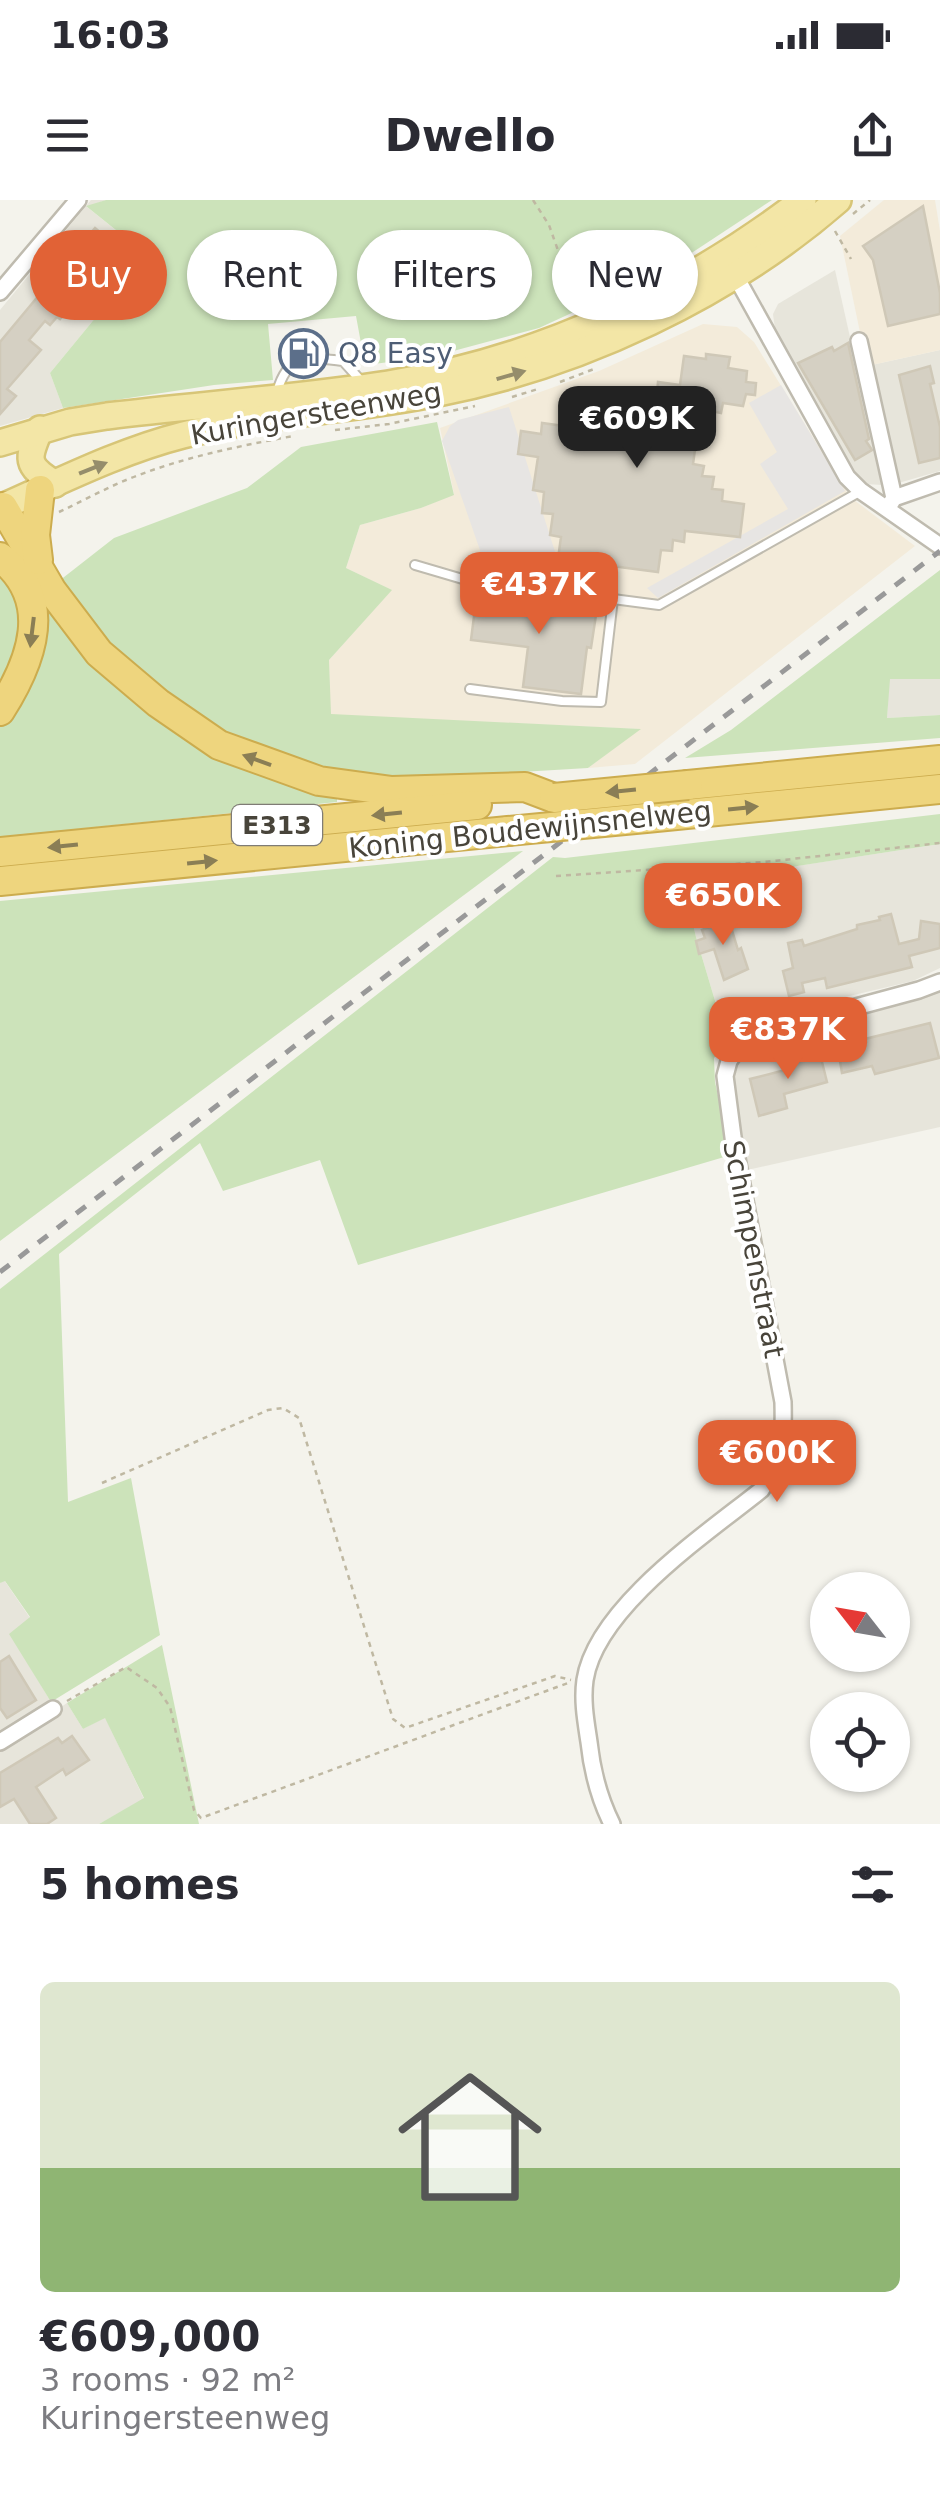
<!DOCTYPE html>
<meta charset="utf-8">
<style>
:root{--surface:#fff;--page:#f2f2f3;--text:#2b2b33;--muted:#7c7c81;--line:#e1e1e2;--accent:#e16236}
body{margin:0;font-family:"DejaVu Sans",sans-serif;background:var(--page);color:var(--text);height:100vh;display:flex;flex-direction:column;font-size:38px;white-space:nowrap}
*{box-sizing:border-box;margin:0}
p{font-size:32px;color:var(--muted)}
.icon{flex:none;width:55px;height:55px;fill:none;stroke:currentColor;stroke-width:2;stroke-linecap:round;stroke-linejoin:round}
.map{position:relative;height:1624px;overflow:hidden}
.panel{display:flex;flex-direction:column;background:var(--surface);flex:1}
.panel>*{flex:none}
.top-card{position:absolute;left:30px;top:30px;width:880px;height:90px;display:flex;gap:20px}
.needle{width:65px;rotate:301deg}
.fabs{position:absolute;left:810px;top:1372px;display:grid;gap:20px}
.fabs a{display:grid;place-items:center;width:100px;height:100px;border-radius:50%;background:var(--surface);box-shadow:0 2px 8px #0004;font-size:50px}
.price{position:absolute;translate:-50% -85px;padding:0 22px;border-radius:20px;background:var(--accent);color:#fff;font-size:32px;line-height:65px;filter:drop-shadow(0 2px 5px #0008)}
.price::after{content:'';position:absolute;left:50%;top:60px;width:30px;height:22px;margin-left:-15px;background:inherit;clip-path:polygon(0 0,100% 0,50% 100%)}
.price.selected{background:#222;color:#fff}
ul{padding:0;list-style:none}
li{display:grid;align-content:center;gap:20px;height:530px;padding:0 40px}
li+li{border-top:2px solid var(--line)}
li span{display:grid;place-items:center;height:310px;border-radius:15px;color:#555}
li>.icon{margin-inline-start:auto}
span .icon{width:180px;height:180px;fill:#fffc;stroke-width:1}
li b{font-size:42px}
h2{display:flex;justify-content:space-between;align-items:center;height:120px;padding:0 40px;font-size:42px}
.pill{padding:0 35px;border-radius:45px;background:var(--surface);box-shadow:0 2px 8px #0004;font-size:35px;line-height:90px}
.pill.selected{background:var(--accent);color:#fff}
.status{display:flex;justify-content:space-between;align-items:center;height:70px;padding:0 50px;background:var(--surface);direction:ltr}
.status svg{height:28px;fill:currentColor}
header{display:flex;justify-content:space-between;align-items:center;height:130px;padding:0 40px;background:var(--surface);font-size:45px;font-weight:800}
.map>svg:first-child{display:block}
</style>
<div class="status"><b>16:03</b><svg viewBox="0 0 49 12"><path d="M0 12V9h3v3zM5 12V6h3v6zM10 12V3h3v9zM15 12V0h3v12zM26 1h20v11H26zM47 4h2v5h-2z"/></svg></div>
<header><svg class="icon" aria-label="menu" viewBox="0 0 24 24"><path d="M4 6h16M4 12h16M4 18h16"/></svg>Dwello<svg class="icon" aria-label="share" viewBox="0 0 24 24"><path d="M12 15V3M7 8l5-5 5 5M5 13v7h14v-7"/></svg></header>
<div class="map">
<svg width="940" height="1624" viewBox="0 0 940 1624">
<rect width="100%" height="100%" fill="#f4f3ec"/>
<!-- residential -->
<g fill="#e7e5db">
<polygon points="91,0 106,0 87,7 147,55 50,173 63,208 0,226 0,110"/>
<polygon points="835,70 883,285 864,284 853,275 806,197 775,129 773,114 778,104"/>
<polygon points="940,150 940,271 895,284 867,166"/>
<polygon points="889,479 940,479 940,515 887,518"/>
<polygon points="940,644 940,768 913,781 773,814 750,822 727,841 696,737 687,698 742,686 746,708 779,700 777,669"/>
<polygon points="940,791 940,927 747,970 733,883 732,868 739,856 756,842"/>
<polygon points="4,1380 30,1418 10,1434 51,1502 0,1533 0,1383"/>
<polygon points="67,1503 83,1529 105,1517 144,1599 99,1624 0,1624 0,1548"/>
</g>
<!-- commercial -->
<g fill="#f3ebda">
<polygon points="884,0 935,0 940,31 940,150 867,166 840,36"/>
<polygon points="703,124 737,127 754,142 850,297 915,346 635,564 588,568 639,529 330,515 329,460 391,390 346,368 360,325 421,308 454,294 440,228 599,171"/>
</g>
<!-- green -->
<g fill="#cce3ba">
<polygon points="106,0 772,0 690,54 602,99 539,128 431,157 365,165 356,116 268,124 273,180 214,185 63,208 50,173 147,55 86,6"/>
<polygon points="437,222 454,295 421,308 360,325 346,368 392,390 329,460 331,514 641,529 588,568 399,579 313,568 251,548 196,519 118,460 59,381 114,338 247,288 301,247"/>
<path d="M0 368C6 376 15 386 18 396 28 426 14 459 0 485Z"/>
<polygon points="940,370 940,479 890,479 887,518 940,515 940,538 685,558 731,530"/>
<polygon points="38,394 100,472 174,531 252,567 337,591 337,602 0,637 0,527 29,482"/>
<polygon points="940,614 940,644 778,669 779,700 745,708 741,686 687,699 696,737 727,841 714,858 715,882 731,955 358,1065 320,960 223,991 200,943 59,1054 68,1302 131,1278 160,1435 51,1502 9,1434 30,1417 5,1381 0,1383 0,1089 553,657 565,658"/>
<polygon points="523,651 0,1041 0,701"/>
<polygon points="162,1445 199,1624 99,1624 144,1598 105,1518 83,1529 67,1503"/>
</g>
<!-- parking -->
<g fill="#e7e5e3">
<polygon points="781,185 845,291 658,398 647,388 788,309 760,264 777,252 749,203"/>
<polygon points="509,207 557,358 548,361 540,379 489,376 442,241 450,226 458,220"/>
</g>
<!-- building -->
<g fill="#d5d0c3" stroke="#cfc8b7" stroke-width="2.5">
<polygon points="923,6 940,93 940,114 888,126 873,60 863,46"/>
<polygon points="95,28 109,40 106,44 130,62 122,72 127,76 109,98 92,83 60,119 57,117 50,125 45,121 29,140 41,150 7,189 16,196 0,214 0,142"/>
<polygon points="848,143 869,239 866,241 872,250 855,260 798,163 832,147 834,151"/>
<polygon points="706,154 730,157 728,168 747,171 746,182 756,183 755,195 746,194 743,206 723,203 721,213 711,211 709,223 699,221 693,264 704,266 702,276 714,277 712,289 723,290 722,301 744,304 740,337 685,331 684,342 673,340 672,351 661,350 658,372 558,359 561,337 550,335 553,314 542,313 544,292 533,290 538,257 518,254 521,231 541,234 542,223 564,226 566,215 587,218 589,207 611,209 612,198 634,201 635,190 657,193 658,182 680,185 684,156 706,159"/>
<polygon points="930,166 934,183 930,184 940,227 940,258 919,263 899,175"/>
<polygon points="477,393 592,407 591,415 596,415 591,448 587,447 581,494 523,487 528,447 471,440"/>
<polygon points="891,714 899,744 919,739 921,721 940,724 940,748 909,756 912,767 827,788 825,778 802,783 804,792 789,796 783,771 793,768 788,743 802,740 804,746 857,729 857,725 880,720 879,717"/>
<polygon points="728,717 738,750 741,748 748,769 724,780 714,749 699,754 696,741 705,738 702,730 714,725 713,722"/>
<polygon points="930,823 939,858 875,874 872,866 842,873 838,849 866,842 865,839"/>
<polygon points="819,850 827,882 784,894 787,908 759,916 750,879 793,868 790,858"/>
<polygon points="9,1456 36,1500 7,1518 0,1508 0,1462"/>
<polygon points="72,1536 89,1560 66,1575 63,1569 36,1587 56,1618 47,1624 30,1624 14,1599 0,1607 0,1573 58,1538 62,1543"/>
</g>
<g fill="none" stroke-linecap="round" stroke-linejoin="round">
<defs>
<g id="service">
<path d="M277 192C288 152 308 157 343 161L363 183"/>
<polyline points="415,365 466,380 548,391"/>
<polyline points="613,399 659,405 861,291"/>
<polyline points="470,489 562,501 601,502 613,399 548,391 547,380"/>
</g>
<g id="minor">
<polyline points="735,75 847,277 861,291 940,346"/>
<polyline points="0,92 78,0"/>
<polyline points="859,141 894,298"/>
<polyline points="889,306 894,298 940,282"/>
<polyline points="0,1542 53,1509"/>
<path d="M612 1624C599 1598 592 1570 589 1542 586 1522 582 1501 585 1480 596 1408 706 1334 761 1290 784 1259 784 1240 783 1202L733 937 725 876 729 861 742 842 767 831 919 790 940 782"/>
</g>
<g id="primary">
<path d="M40 229C27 259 25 265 55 284"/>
<path d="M0 243 70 222 107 216C200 205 295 198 388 184 539 160 683 92 803 0"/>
<path d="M0 308C59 282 120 251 183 235 267 213 354 210 438 193 580 165 728 96 838 0"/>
</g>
<g id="motorway">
<polyline points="3,307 52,391 99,453 158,503 219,545 319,581 392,591 525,587 554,598"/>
<path d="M0 357C55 400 32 461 0 511"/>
<polyline points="38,360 35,335 40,290"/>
<polyline points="688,585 940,560"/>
<polyline points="646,618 940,589"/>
<polyline points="0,652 477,605"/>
<polyline points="0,681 508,631"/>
</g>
</defs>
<!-- service casing -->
<use href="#service" stroke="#bfbbaf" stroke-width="12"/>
<!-- minor casing -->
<use href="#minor" stroke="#bfbbaf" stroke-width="20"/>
<!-- primary casing -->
<use href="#primary" stroke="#d7c577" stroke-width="30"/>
<!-- motorway casing -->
<use href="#motorway" stroke="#ccac4e" stroke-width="32"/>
<!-- path -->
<g stroke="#bfb8a2" stroke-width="2.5" stroke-dasharray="5 5" stroke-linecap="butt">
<polyline points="533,0 549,25 578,107"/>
<polyline points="853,14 870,0"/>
<polyline points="835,31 851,59"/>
<polyline points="560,182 594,169"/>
<polyline points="512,197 538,189"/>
<polyline points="335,230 389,224 475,206"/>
<path d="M59 312C85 300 111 285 139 275 189 256 240 246 293 236"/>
<polyline points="556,676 764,662 940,643"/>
<polyline points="102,1283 268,1210 283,1208 299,1218 393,1519 405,1528 555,1476 571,1480"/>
<polyline points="67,1501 126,1467 157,1488 170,1507 194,1610 201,1618 568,1483"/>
</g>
<!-- service -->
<use href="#service" stroke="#fff" stroke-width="8"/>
<!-- minor -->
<use href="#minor" stroke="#fff" stroke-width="15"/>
<!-- primary -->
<use href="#primary" stroke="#f3e6a6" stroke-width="25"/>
<!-- motorway -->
<use href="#motorway" stroke="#eed57e" stroke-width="28"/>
<!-- rail -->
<polyline stroke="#999" stroke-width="5" stroke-dasharray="12 12" stroke-linecap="butt" points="0,1072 940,351"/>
<defs>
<g id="motorway-bridge">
<polyline points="554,598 688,585"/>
<polyline points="508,631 646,618"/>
</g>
</defs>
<!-- motorway-bridge casing -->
<use href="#motorway-bridge" stroke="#ccac4e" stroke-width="32" stroke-linecap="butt"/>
<!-- motorway-bridge -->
<use href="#motorway-bridge" stroke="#eed57e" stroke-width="28"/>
</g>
<!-- one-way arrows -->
<defs><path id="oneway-solid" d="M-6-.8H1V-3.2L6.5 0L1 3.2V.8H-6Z" transform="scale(2.5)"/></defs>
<g fill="#958d6b">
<use href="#oneway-solid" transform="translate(511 175) rotate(-16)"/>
<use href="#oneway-solid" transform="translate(93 268) rotate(-22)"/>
</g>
<g fill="#8a7e55">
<use href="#oneway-solid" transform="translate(32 432) rotate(97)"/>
<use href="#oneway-solid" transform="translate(257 560) rotate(-160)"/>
<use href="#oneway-solid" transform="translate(621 591) rotate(174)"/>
<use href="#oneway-solid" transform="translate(743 608) rotate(-6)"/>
<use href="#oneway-solid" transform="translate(387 614) rotate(174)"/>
<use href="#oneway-solid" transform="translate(63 646) rotate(174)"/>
<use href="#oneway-solid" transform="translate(202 662) rotate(-6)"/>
</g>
<!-- icons -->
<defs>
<symbol id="fuel-ring" viewBox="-11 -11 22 22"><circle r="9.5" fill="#fff" stroke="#5c6f8a" stroke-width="1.5"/><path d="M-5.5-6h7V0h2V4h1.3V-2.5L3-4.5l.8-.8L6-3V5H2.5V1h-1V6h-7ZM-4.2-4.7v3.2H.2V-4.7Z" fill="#5c6f8a"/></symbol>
</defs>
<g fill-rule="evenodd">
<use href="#fuel-ring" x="276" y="126" width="55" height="55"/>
</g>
<g text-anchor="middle" stroke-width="8" stroke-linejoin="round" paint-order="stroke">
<!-- shield labels -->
<rect fill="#fff" stroke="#7f7c75" stroke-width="2.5" x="232" y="605" width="90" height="40" rx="8"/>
<g font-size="25" font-weight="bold" fill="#48443a">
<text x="277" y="634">E313</text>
</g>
<!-- service labels -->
<g font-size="28" fill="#4e5e75" stroke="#fff" text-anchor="start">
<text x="338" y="163">Q8 Easy</text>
</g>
<!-- street labels -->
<g font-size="28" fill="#48443a" stroke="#fff">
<text transform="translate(316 213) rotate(-10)" y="10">Kuringersteenweg</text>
<text transform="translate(530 629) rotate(-6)" y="10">Koning Boudewijnsnelweg</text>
<text transform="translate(754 1049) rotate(79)" y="10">Schimpenstraat</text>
</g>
</g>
</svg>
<div class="fabs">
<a><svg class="needle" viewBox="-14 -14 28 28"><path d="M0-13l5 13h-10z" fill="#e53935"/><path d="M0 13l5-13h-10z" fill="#7c7c81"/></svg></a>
<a><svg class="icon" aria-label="locate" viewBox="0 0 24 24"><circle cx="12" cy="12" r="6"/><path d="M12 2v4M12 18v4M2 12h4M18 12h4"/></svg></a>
</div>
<b class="price selected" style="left:637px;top:271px">€609K</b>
<b class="price" style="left:539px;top:437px">€437K</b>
<b class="price" style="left:723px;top:748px">€650K</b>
<b class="price" style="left:788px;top:882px">€837K</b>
<b class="price" style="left:777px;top:1305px">€600K</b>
<div class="top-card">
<a class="pill selected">Buy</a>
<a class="pill">Rent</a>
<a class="pill">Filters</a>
<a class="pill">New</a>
</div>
</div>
<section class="panel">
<h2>5 homes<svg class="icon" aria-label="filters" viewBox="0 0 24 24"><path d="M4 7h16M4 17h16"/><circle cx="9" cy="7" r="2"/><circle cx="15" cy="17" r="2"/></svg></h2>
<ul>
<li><span style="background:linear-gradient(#dfe7d0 60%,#8fb573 0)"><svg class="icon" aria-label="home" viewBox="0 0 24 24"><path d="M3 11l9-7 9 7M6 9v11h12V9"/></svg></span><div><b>€609,000</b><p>3 rooms · 92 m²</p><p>Kuringersteenweg</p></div></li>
</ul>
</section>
